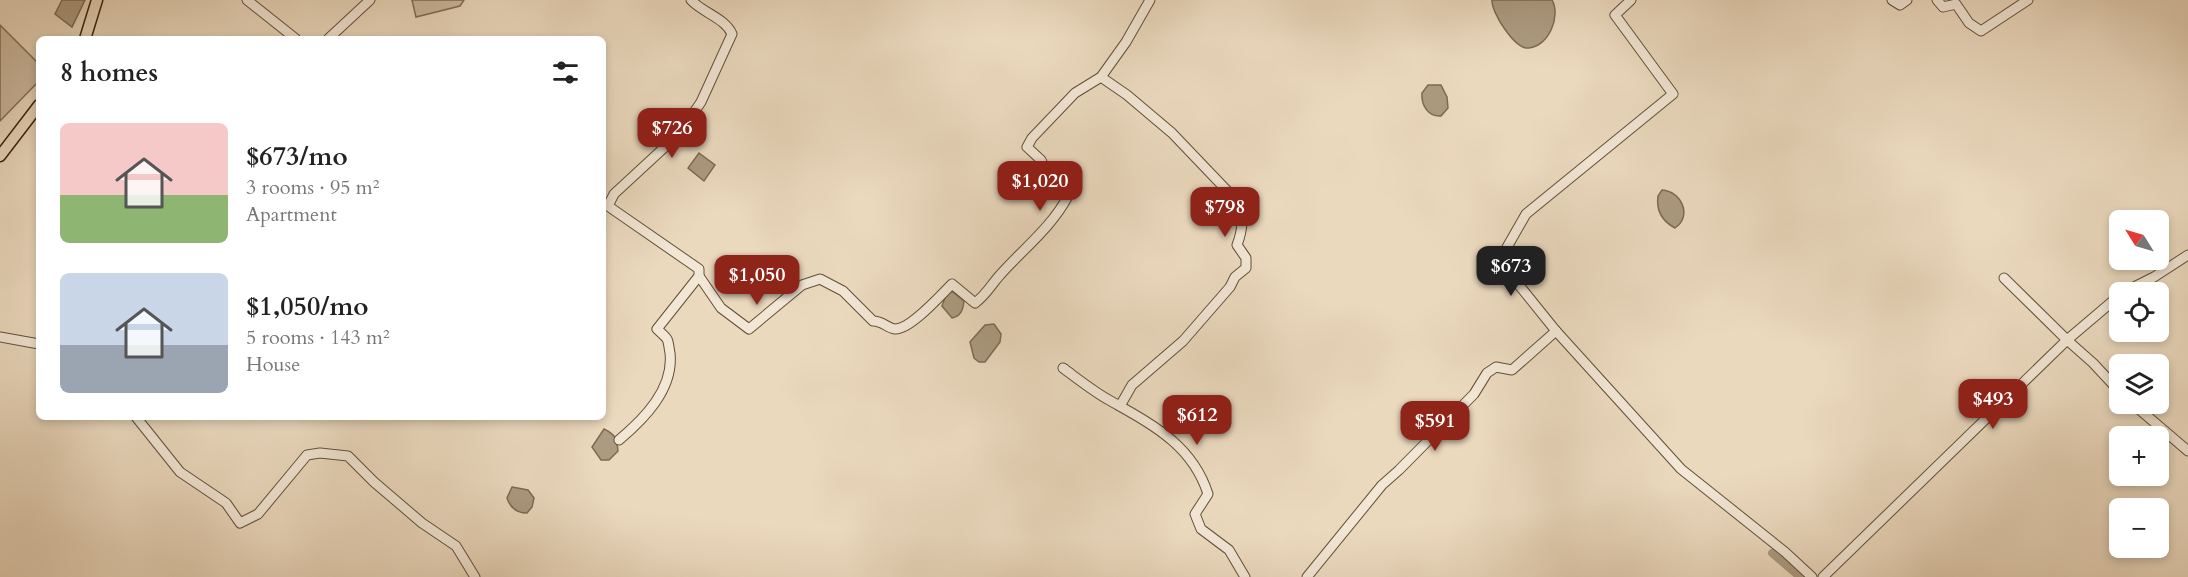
<!DOCTYPE html>
<meta charset="utf-8">
<style>
:root{--surface:#fff;--page:#f2f2f2;--text:#222;--muted:#767676;--accent:#8f2418}
body{margin:0;font-family:Cardo,serif;background:var(--page);color:var(--text);height:100vh;display:flex;flex-direction:column;font-size:22px;white-space:nowrap}
*{box-sizing:border-box;margin:0}
p{font-size:20px;color:var(--muted)}
.icon{flex:none;width:33px;height:33px;fill:none;stroke:currentColor;stroke-width:2;stroke-linecap:round;stroke-linejoin:round}
.map{position:relative;flex:1;overflow:hidden}
.drawer{position:absolute;left:36px;top:36px;width:570px;height:384px;display:flex;flex-direction:column;background:var(--surface);border-radius:9px;box-shadow:0 3px 9px #0003}
.drawer>*{flex:none}
.needle{width:39px;rotate:307deg}
.controls{position:absolute;left:2109px;top:210px;display:grid;gap:12px}
.controls a{display:grid;place-items:center;width:60px;height:60px;border-radius:9px;background:var(--surface);box-shadow:0 3px 9px #0003;font-size:30px}
.price{position:absolute;translate:-50% -51px;padding:0 14px;border-radius:12px;background:var(--accent);color:#fff;font-size:20px;line-height:39px;filter:drop-shadow(0 2px 3px #0008)}
.price::after{content:'';position:absolute;left:50%;top:36px;width:18px;height:14px;margin-left:-9px;background:inherit;clip-path:polygon(0 0,100% 0,50% 100%)}
.price.active{background:#222;color:#fff}
ul{padding:0;list-style:none}
li{display:flex;align-items:center;gap:18px;height:150px;padding:0 24px}
li span{display:grid;place-items:center;flex:none;width:168px;height:120px;border-radius:9px;color:#555}
li>.icon{margin-inline-start:auto}
span .icon{width:72px;height:72px;fill:#fffc;stroke-width:1}
li b{font-size:26px}
h2{display:flex;justify-content:space-between;align-items:center;height:72px;padding:0 24px;font-size:26px}
.map>svg:first-child{display:block}
</style>
<div class="map">
<svg width="2188" height="577" viewBox="0 0 2188 577">
<rect width="100%" height="100%" fill="#ebd9be"/>
<filter id="stains"><feTurbulence type="fractalNoise" baseFrequency=".00333" numOctaves="4"/><feColorMatrix values="0 0 0 0 .2 0 0 0 0 .09 0 0 0 0 .02 0 0 0 .5 -.17"/></filter>
<radialGradient id="worn" r=".72"><stop offset=".6" stop-color="#630" stop-opacity="0"/><stop offset="1" stop-color="#630" stop-opacity=".3"/></radialGradient>
<!-- green -->
<g fill="#ccbaa0" stroke="#806e56" stroke-width="1.5">
<polygon points="412,0 464,0 460,6 416,17"/>
<polygon points="0,25 39,64 39,81 0,121"/>
</g>
<!-- water -->
<g fill="#ac9b81" stroke="#7c6b52" stroke-width="1.5">
<polygon points="62,0 85,0 72,27 55,14"/>
<path d="M1492 0H1552C1561 16 1549 46 1529 48 1515 50 1491 12 1492 0Z"/>
<path d="M1428 85H1441L1447 97 1448 108 1441 116C1428 117 1421 105 1422 93Z"/>
<polygon points="699,153 715,165 704,181 688,168"/>
<path d="M1662 190C1681 191 1693 216 1675 228 1662 221 1656 210 1658 196Z"/>
<path d="M947 292H953L964 301C963 310 961 316 952 318L942 306Z"/>
<polygon points="994,324 1001,334 1000,342 985,362 979,362 974,358 970,342 985,325"/>
<path d="M604 429C615 434 617 439 618 451L609 460H601L592 447Z"/>
<path d="M512 487 528 490 534 498 532 507 527 513C516 513 510 507 507 498Z"/>
</g>
<g fill="none" stroke-linecap="round" stroke-linejoin="round">
<!-- canal -->
<polyline stroke="#ac9b81" stroke-width="8" points="1772,553 1800,577"/>
<defs>
<g id="minor">
<polyline points="247,0 296,39"/>
<polyline points="1631,0 1615,15 1673,94 1526,214 1502,256 1506,269 1556,331 1681,469 1785,552 1812,577"/>
<polyline points="1892,0 1900,5 1907,0"/>
<polyline points="1937,0 1943,7 1956,4 1969,23 1981,31 2028,0"/>
<polyline points="328,39 370,0"/>
<path d="M1101 77 1127 95 1172 133 1237 201C1244 217 1243 229 1237 245L1246 258V268L1235 277 1230 287 1183 341 1132 385 1120 406"/>
<path d="M699 276 721 308 749 329 802 285 820 279 843 291 873 321C883 321 887 328 895 329 910 330 941 295 952 284L975 303C986 295 991 285 1000 275 1022 250 1052 227 1068 196L1066 190 1048 175 1041 160 1027 147 1032 138 1075 93 1101 77 1126 42 1150 0"/>
<polyline points="2124,292 2154,277 2188,255"/>
<polyline points="2120,295 2067,340 2093,363 2120,392"/>
<polyline points="0,337 39,344"/>
<path d="M1063 368C1078 379 1093 391 1109 400 1151 424 1192 444 1208 494L1195 514 1201 529 1229 550 1245 577"/>
<polyline points="2133,404 2188,451"/>
<polyline points="136,417 180,472 226,503 240,523 258,514 307,455 320,453 348,456 374,482 422,523 456,546 475,577"/>
<path d="M619 440C644 419 674 389 670 353 669 349 669 343 667 339 665 336 660 332 657 329L699 276V269L608 206 614 194 680 133 701 102 732 34C725 18 703 13 691 0"/>
<polyline points="1307,577 1382,485 1399,470 1474,394 1487,373 1496,367 1512,370 1556,331"/>
<polyline points="1823,577 2067,340 2004,278"/>
</g>
<g id="major">
<polyline points="85,39 97,0"/>
<polyline points="0,156 39,105"/>
</g>
</defs>
<!-- minor casing -->
<use href="#minor" stroke="#615038" stroke-width="11"/>
<!-- major casing -->
<use href="#major" stroke="#33220b" stroke-width="13"/>
<!-- minor -->
<use href="#minor" stroke="#f2e6d5" stroke-width="9"/>
<!-- major -->
<use href="#major" stroke="#ebd9be" stroke-width="10"/>
</g>
<rect width="100%" height="100%" filter="url(#stains)"/>
<rect width="100%" height="100%" fill="url(#worn)"/>
</svg>
<div class="controls">
<a><svg class="needle" viewBox="-14 -14 28 28"><path d="M0-13l5 13h-10z" fill="#e53935"/><path d="M0 13l5-13h-10z" fill="#767676"/></svg></a>
<a><svg class="icon" aria-label="locate" viewBox="0 0 24 24"><circle cx="12" cy="12" r="6"/><path d="M12 2v4M12 18v4M2 12h4M18 12h4"/></svg></a>
<a><svg class="icon" aria-label="layers" viewBox="0 0 24 24"><path d="M12 4l9 5-9 5-9-5zM3 14l9 5 9-5"/></svg></a>
<a>+</a>
<a>−</a>
</div>
<b class="price" style="left:672px;top:159px">$726</b>
<b class="price" style="left:1040px;top:212px">$1,020</b>
<b class="price" style="left:1225px;top:238px">$798</b>
<b class="price active" style="left:1511px;top:297px">$673</b>
<b class="price" style="left:757px;top:306px">$1,050</b>
<b class="price" style="left:1993px;top:430px">$493</b>
<b class="price" style="left:1197px;top:446px">$612</b>
<b class="price" style="left:1435px;top:452px">$591</b>
<section class="drawer">
<h2>8 homes<svg class="icon" aria-label="filters" viewBox="0 0 24 24"><path d="M4 7h16M4 17h16"/><circle cx="9" cy="7" r="2"/><circle cx="15" cy="17" r="2"/></svg></h2>
<ul>
<li><span style="background:linear-gradient(#f6c9c9 60%,#8fb573 0)"><svg class="icon" aria-label="home" viewBox="0 0 24 24"><path d="M3 11l9-7 9 7M6 9v11h12V9"/></svg></span><div><b>$673/mo</b><p>3 rooms · 95 m²</p><p>Apartment</p></div></li>
<li><span style="background:linear-gradient(#c9d6e8 60%,#9aa5b1 0)"><svg class="icon" aria-label="home" viewBox="0 0 24 24"><path d="M3 11l9-7 9 7M6 9v11h12V9"/></svg></span><div><b>$1,050/mo</b><p>5 rooms · 143 m²</p><p>House</p></div></li>
</ul>
</section>
</div>
